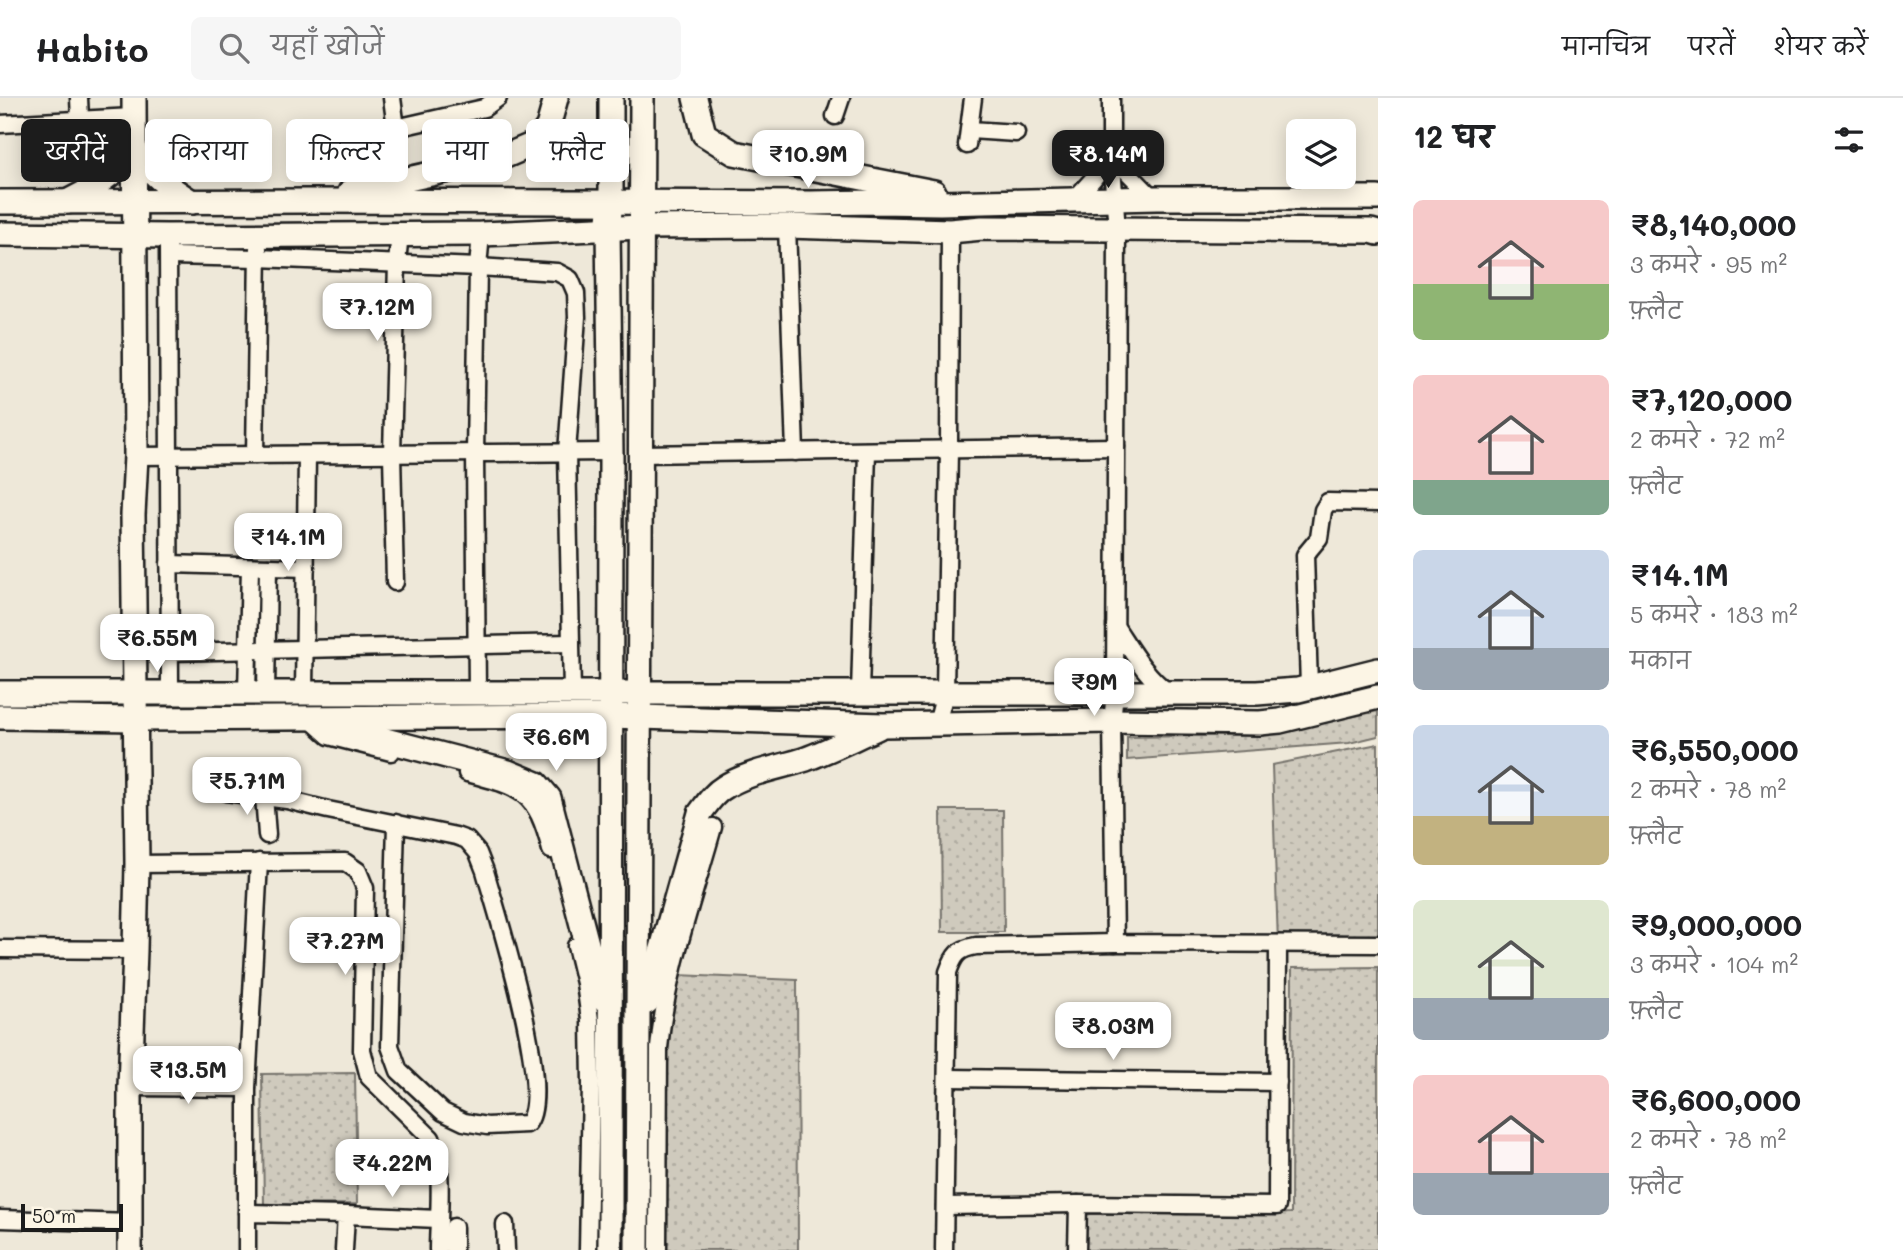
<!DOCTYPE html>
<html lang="hi">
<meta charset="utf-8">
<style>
:root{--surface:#fff;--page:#f6f6f6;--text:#202124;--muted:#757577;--line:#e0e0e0;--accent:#1c1c1c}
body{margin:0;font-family:Mali,"Playpen Sans Deva",sans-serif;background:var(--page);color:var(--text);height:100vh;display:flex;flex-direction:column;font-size:26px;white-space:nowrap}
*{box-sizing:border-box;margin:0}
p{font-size:23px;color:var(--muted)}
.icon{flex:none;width:38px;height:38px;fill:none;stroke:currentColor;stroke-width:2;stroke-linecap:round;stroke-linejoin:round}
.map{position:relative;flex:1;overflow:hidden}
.sheet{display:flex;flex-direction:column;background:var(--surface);width:525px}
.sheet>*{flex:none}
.hud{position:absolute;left:21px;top:21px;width:665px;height:63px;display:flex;gap:14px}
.controls{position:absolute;left:1286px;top:21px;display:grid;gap:14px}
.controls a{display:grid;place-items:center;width:70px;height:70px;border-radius:10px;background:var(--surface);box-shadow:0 4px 18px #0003;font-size:35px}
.scale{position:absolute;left:21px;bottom:18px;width:102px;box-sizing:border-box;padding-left:7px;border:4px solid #1c1c1c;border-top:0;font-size:19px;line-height:24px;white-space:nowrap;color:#1c1c1c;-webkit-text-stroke:5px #fcf5e5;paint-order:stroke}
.price{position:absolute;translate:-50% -60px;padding:0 16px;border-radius:14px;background:#fff;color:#222;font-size:23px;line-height:46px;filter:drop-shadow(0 2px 4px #0008)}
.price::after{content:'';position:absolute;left:50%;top:42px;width:21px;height:16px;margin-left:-10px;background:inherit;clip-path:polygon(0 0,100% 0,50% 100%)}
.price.on{background:var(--accent);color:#fff}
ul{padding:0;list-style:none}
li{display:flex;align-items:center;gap:21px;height:175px;padding:0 35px}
li span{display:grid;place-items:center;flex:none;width:196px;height:140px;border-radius:10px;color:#555}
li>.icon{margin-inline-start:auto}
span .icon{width:84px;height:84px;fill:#fffc;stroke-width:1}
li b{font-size:30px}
h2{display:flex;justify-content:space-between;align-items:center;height:84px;padding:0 35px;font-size:30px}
.pill{padding:0 24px;border-radius:10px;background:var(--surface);box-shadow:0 4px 18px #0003;font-size:24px;line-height:63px}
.pill.on{background:var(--accent);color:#fff}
header{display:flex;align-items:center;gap:42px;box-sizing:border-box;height:98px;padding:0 35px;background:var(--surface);border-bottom:2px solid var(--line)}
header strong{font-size:33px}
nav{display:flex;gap:38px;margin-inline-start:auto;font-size:24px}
.search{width:490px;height:63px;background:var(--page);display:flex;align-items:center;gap:18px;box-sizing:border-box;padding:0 24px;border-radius:10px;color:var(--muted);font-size:26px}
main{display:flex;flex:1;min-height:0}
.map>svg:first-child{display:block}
</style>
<header>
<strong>Habito</strong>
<div class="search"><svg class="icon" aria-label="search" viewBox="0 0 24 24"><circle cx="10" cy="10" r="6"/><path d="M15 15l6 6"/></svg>यहाँ खोजें</div>
<nav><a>मानचित्र</a><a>परतें</a><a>शेयर करें</a></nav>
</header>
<main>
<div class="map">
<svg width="1378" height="1152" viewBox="0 0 1378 1152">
<defs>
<pattern id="green-dots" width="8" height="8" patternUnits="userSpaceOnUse" patternTransform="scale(1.75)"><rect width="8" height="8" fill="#cfcabd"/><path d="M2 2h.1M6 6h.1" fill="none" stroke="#b1ada2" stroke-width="1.8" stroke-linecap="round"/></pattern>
</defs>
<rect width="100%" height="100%" fill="#eee8d9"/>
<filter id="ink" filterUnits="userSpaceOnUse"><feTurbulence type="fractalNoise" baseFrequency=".0143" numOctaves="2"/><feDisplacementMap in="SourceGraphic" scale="14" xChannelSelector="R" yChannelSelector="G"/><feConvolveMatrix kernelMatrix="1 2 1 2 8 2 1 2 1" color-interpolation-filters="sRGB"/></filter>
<g filter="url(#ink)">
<!-- green -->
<g fill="url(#green-dots)" stroke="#76736c" stroke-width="2">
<polygon points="1378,613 1378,638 1349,645 1127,662 1127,639 1266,637"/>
<polygon points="1378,646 1378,843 1278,846 1272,667"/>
<polygon points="941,712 1003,712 1004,834 942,834"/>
<polygon points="1378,869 1378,1152 1078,1152 1078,1116 1291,1115 1292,870"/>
<polygon points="677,877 797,882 798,1152 664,1152 664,929"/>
<polygon points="355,975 357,1106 264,1107 262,976"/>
</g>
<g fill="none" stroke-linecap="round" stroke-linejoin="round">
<defs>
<g id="street">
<polyline points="79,0 80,21"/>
<polyline points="392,0 396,30 484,10 498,0"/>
<polyline points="1111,0 1111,57 1117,131 1115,595 1112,623 1115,845 1378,846"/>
<polyline points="835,18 841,0"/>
<polyline points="0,26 133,19"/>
<polyline points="970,32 1016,35"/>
<polyline points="967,47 973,0"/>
<polyline points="1073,103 1094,80 1111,57 1148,95 1157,100"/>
<polyline points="787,128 795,354"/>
<polyline points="168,147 170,593"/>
<polyline points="169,158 258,160 478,169 557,174 570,181 576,195 577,219 567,354 572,594"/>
<polyline points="640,356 1116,349"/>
<polyline points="255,357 258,150"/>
<polyline points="136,358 611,354"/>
<polyline points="169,466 306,470"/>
<polyline points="395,484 392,356 397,165 400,135"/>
<path d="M1115 528C1131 552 1145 578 1169 595"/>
<polyline points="170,554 571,545"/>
<polyline points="1309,589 1305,457 1319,440 1323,412 1328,404 1378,405"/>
<polyline points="247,594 250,469"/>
<polyline points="266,594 268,469"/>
<polyline points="304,594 307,357"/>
<polyline points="477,594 475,355 478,169 481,136"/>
<polyline points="860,595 867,353"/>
<polyline points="309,620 329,638 391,654"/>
<polyline points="937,626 945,595 949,351 950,133"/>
<path d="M467 675C523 690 536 693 551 752"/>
<path d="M226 694 287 702 328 712 456 738 467 742 478 755 485 773C497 816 555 995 527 1026L487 1028 464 1024 443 1014 399 973 390 948 396 725"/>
<polyline points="264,698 267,737"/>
<path d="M137 766 345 764 358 773 365 790 362 952 369 979 431 1040C445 1066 438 1121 438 1152"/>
<polyline points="576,848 585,885 590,922 591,986 588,1152"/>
<polyline points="0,851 135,852"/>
<polyline points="948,980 1278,984"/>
<polyline points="130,989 247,990"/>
<polyline points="945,1108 1078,1106"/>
<polyline points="247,1115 247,990 259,764"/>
<polyline points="346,1117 438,1121"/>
<polyline points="0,1121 131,1125"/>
<polyline points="505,1126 506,1152"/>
<polyline points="454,1129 454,1152"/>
<polyline points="247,1152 247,1115 346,1117 344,1152"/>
<path d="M658 1152 659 950C666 875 693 801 713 729"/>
<path d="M944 1152 948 874C954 857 958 851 976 848L1115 845"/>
<polyline points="1077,1152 1078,1106 1277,1108 1278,846"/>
</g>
<g id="secondary">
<polyline points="695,0 704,36 734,55 934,94"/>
<path d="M133 52C150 75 168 89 192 104"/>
<polyline points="350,94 462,69 508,57 536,45 548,29 556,0"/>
<polyline points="0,104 309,103 811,105 877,104 940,105 1157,100 1378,100"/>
<polyline points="67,104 88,93 134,58"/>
<polyline points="0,136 167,138 481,136 642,129 787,128 950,133 982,130 1371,133 1378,135"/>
<polyline points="0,595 1257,595 1298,592 1378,572"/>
<polyline points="0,619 135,621 610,618 883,627 1112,623 1260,625 1280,623 1378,599"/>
<polyline points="340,624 385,642 508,674 537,686 549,700 600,896 606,903"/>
<path d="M647 904 700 715C707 706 713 696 723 690 747 674 779 670 806 661 830 652 854 640 877 630"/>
<polyline points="130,1152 130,989 135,852 137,766 133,417 136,358 134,0"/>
<polyline points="610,1152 611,354 608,131 611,104 611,0"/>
<polyline points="637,1152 642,0"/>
</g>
</defs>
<!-- street casing -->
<use href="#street" stroke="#1c1c1c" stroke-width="21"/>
<!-- secondary casing -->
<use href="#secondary" stroke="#1c1c1c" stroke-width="28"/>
<!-- street -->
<use href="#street" stroke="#fcf5e5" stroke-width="16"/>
<!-- secondary -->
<use href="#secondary" stroke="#fcf5e5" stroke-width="23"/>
</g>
</g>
</svg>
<div class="controls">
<a><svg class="icon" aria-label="layers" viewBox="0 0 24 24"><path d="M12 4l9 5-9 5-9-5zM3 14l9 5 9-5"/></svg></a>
</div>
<div class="scale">50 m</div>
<b class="price" style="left:808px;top:92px">₹10.9M</b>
<b class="price on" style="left:1108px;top:92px">₹8.14M</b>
<b class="price" style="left:377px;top:245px">₹7.12M</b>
<b class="price" style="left:288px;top:475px">₹14.1M</b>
<b class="price" style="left:157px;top:576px">₹6.55M</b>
<b class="price" style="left:1094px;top:620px">₹9M</b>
<b class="price" style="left:556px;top:675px">₹6.6M</b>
<b class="price" style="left:247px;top:719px">₹5.71M</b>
<b class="price" style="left:345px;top:879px">₹7.27M</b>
<b class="price" style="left:1113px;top:964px">₹8.03M</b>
<b class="price" style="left:188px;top:1008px">₹13.5M</b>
<b class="price" style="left:392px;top:1101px">₹4.22M</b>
<div class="hud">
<a class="pill on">खरीदें</a>
<a class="pill">किराया</a>
<a class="pill">फ़िल्टर</a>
<a class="pill">नया</a>
<a class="pill">फ़्लैट</a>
</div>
</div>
<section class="sheet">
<h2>12 घर<svg class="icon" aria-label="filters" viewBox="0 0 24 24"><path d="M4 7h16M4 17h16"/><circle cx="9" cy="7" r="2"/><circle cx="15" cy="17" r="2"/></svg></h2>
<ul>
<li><span style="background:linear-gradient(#f6c9c9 60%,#8fb573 0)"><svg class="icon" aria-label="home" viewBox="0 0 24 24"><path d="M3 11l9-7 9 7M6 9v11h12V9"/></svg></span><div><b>₹8,140,000</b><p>3 कमरे · 95 m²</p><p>फ़्लैट</p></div></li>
<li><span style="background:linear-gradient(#f6c9c9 75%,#7fa58c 0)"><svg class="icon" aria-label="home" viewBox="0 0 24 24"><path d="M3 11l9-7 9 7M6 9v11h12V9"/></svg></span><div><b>₹7,120,000</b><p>2 कमरे · 72 m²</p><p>फ़्लैट</p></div></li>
<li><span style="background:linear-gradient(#c9d6e8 70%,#9aa5b1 0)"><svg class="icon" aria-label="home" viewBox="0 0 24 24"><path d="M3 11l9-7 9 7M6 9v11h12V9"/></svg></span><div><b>₹14.1M</b><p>5 कमरे · 183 m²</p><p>मकान</p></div></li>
<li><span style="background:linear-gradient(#c9d6e8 65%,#c2b280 0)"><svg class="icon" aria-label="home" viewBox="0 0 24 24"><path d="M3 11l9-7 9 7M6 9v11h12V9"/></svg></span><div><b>₹6,550,000</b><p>2 कमरे · 78 m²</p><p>फ़्लैट</p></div></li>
<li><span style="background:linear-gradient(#dfe7d0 70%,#9aa5b1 0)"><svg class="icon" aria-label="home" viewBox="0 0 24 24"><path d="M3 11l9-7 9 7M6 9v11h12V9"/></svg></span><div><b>₹9,000,000</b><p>3 कमरे · 104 m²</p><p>फ़्लैट</p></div></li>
<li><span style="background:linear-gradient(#f6c9c9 70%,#9aa5b1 0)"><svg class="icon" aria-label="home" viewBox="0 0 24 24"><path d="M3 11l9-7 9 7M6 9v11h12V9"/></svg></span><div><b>₹6,600,000</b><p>2 कमरे · 78 m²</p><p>फ़्लैट</p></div></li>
</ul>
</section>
</main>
